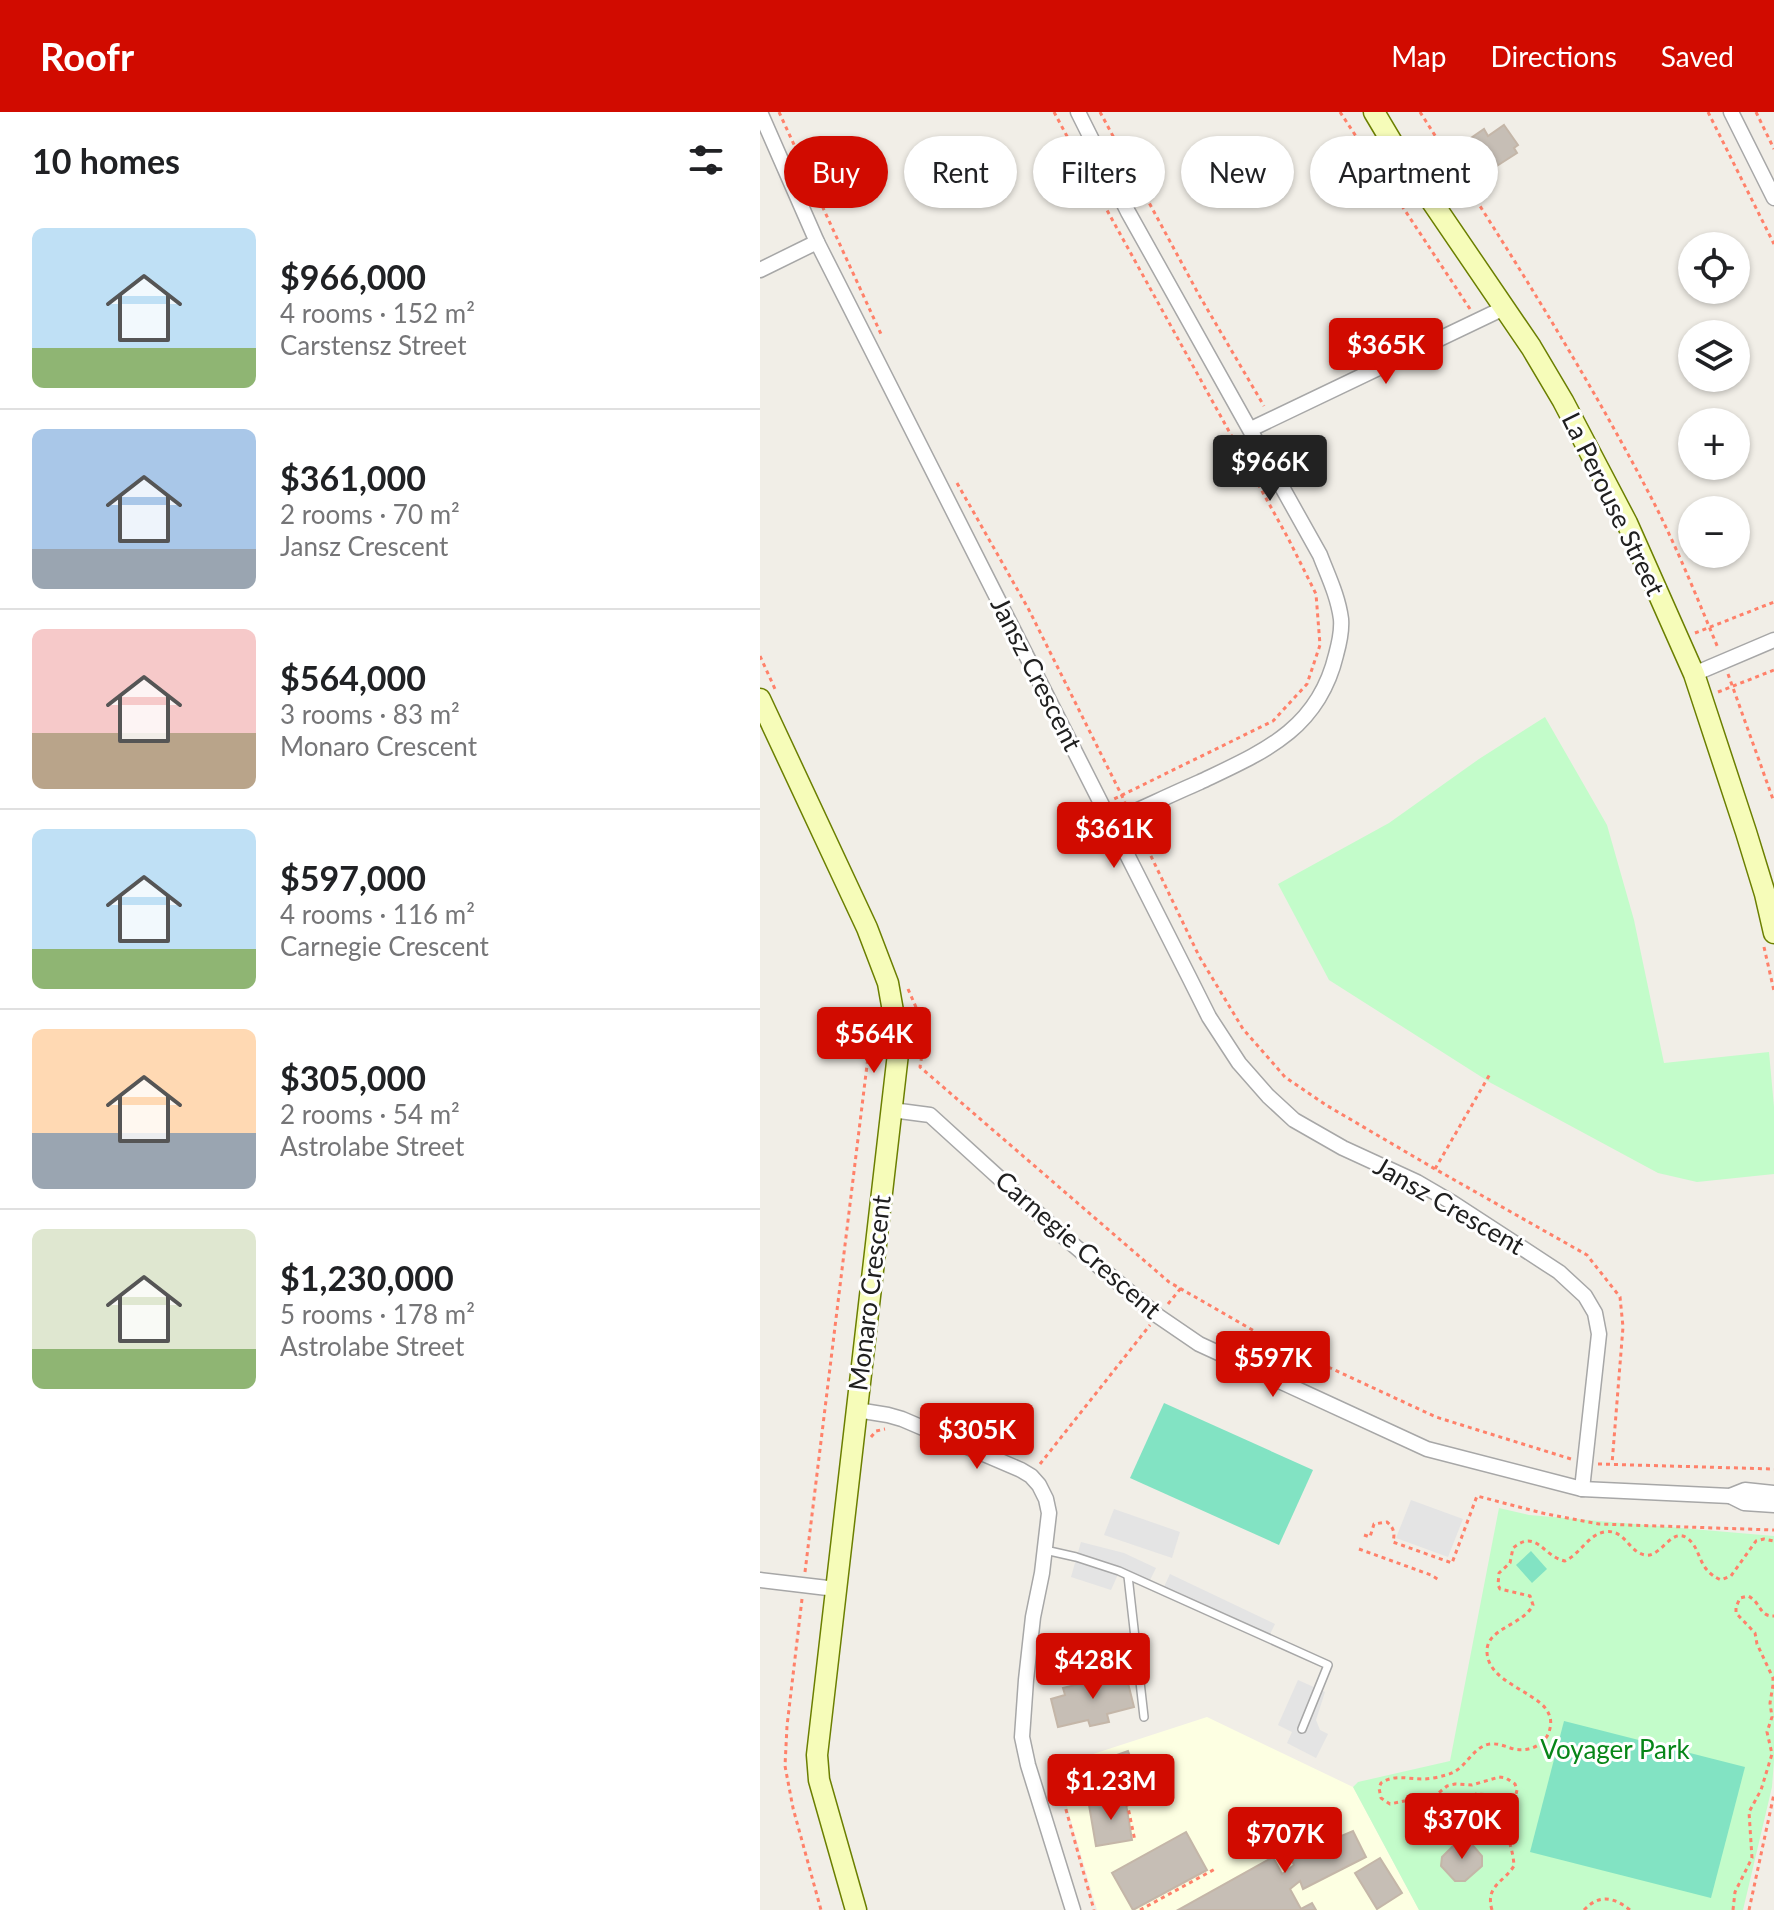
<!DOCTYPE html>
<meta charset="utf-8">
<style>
:root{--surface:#fff;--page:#f2f2f2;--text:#202124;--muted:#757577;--line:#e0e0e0;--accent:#d10b00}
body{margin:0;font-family:Lato,sans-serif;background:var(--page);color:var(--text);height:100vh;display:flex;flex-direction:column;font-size:30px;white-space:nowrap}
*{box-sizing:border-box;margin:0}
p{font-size:26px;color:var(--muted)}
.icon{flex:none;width:44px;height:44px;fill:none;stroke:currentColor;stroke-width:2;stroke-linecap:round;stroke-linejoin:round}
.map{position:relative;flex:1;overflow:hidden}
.panel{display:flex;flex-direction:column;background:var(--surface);width:760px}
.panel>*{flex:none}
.guide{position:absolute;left:24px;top:24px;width:760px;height:72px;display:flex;gap:16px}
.tools{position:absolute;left:918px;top:120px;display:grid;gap:16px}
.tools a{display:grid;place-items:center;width:72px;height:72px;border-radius:50%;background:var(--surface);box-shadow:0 2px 6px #0004;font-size:40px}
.price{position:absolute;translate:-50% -68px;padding:0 18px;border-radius:8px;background:var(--accent);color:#fff;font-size:26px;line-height:52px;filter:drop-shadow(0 2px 4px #0008)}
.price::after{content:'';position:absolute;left:50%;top:48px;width:24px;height:18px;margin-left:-12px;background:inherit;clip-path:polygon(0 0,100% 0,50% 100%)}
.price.selected{background:#222;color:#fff}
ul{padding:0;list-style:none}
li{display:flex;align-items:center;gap:24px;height:200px;padding:0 32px}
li+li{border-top:2px solid var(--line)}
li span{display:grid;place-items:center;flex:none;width:224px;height:160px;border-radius:12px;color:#555}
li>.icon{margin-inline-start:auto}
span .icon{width:96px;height:96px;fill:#fffc;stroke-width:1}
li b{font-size:34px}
h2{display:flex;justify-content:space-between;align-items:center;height:96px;padding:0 32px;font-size:34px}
.tag{padding:0 28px;border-radius:36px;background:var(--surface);box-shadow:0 2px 6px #0004;font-size:28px;line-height:72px}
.tag.selected{background:var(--accent);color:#fff}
header{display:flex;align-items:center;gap:48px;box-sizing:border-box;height:112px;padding:0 40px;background:var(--accent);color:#fff}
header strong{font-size:38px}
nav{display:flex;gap:44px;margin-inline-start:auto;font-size:28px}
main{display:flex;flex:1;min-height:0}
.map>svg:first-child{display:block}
</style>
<header>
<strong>Roofr</strong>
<nav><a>Map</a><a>Directions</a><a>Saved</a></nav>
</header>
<main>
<section class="panel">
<h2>10 homes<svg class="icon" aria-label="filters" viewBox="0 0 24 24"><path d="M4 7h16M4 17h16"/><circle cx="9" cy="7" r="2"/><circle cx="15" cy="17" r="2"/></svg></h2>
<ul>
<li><span style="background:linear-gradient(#bfe0f5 75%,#8fb573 0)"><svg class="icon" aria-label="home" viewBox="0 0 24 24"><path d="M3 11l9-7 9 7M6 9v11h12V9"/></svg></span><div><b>$966,000</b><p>4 rooms · 152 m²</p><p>Carstensz Street</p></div></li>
<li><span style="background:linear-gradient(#a9c7e8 75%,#9aa5b1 0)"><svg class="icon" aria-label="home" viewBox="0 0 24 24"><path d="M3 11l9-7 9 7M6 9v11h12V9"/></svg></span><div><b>$361,000</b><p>2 rooms · 70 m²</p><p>Jansz Crescent</p></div></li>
<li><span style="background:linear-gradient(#f6c9c9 65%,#b9a48a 0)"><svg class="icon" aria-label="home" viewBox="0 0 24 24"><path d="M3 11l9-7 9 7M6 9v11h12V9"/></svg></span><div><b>$564,000</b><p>3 rooms · 83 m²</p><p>Monaro Crescent</p></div></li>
<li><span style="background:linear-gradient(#bfe0f5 75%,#8fb573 0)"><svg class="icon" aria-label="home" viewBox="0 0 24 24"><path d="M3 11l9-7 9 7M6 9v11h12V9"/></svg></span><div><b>$597,000</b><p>4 rooms · 116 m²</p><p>Carnegie Crescent</p></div></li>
<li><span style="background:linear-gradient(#ffd9b3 65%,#9aa5b1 0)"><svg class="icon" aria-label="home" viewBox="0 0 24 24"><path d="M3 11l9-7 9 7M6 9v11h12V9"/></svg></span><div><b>$305,000</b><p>2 rooms · 54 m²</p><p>Astrolabe Street</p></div></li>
<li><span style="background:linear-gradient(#dfe7d0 75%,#8fb573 0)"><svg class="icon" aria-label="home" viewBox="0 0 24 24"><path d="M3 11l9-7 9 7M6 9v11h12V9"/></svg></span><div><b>$1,230,000</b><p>5 rooms · 178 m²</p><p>Astrolabe Street</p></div></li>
</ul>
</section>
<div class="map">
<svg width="1014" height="1798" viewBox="0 0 1014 1798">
<rect width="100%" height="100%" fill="#f1eee7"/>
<!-- education -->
<polygon fill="#fdffe2" points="447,1605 593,1675 659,1798 337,1798 303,1681 292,1678 287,1657"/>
<!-- park -->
<g fill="#c3fcca">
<polygon points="785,605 847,713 874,808 904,951 1009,940 1014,995 1014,1062 937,1070 898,1061 731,971 569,868 518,772 629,711 719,647"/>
<polygon points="739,1396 769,1403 1014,1424 1014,1648 1012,1675 983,1798 659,1798 593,1675 598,1670 690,1649"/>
</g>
<!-- pitch -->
<g fill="#82e3c3">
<polygon points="404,1291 553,1358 519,1433 370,1366"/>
<polygon points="771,1439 787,1457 772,1471 756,1453"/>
<polygon points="804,1609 985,1655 951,1786 770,1740"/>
</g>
<!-- parking -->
<g fill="#e4e4e4">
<polygon points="651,1388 703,1407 688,1445 636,1426"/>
<polygon points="354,1397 420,1420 412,1446 344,1423"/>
<polygon points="321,1430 364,1441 396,1456 388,1472 359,1460 351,1478 311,1465"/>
<polygon points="410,1462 515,1512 508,1526 402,1479"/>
<polygon points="538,1568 565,1580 556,1608 560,1618 568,1622 556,1646 527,1631 532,1620 518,1613"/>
</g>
<!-- building -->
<g fill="#c6beb5" stroke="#c4b6a8" stroke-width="2">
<polygon points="744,13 758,33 754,36 757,41 729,59 708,28 724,17 728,24"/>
<polygon points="360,1562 362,1569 367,1567 374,1595 347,1602 349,1610 330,1614 328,1608 298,1615 291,1587 305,1583 303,1576"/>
<polygon points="368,1639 375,1657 355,1665 348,1646"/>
<polygon points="365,1686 372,1728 336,1734 329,1693"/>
<polygon points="565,1713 572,1728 593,1719 606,1745 543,1777 540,1769 530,1777 541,1797 552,1791 556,1798 418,1798 513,1745 522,1762 534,1753 523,1728 543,1717 546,1725"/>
<polygon points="426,1720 447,1758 373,1798 352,1761"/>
<polygon points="699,1728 709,1729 722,1744 722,1754 705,1769 695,1769 681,1754 682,1745"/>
<polygon points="620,1746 642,1781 617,1797 595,1761"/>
</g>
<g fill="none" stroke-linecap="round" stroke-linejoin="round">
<defs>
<g id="lane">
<polyline points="285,1438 316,1445 359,1459 568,1553 542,1617"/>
<polyline points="368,1464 384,1605"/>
</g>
<g id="street">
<polyline points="0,0 57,130 429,865 449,905 479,951 508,984 534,1008 583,1036 657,1070 693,1091 799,1160 825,1184 835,1201 839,1222 822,1377"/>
<path d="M318 0 368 100 560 443C568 464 578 484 581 507 582 518 579 532 576 543 558 618 503 640 440 670 410 683 381 697 351 710"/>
<polyline points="971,0 1014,86"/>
<polyline points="0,158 57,130"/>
<polyline points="491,317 744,196"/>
<polyline points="934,562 1014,528"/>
<polyline points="132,998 170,1003 304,1125 398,1204 439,1232 667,1337 822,1377 970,1384 985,1378 1014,1381"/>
<polyline points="97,1298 128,1303 142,1307 261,1358 271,1364 279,1373 286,1387 289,1401 282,1461 273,1505 266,1568 262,1625 268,1653 313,1798"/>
<polyline points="970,1384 984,1391 1014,1393"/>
<polyline points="0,1468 76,1477"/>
</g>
<g id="secondary">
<polyline points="614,0 636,37 771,235 803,289 867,411 934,562 986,720 1005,782 1014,821"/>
<polyline points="0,587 107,816 128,871 139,933 57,1643 59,1668 96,1798"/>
</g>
</defs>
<!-- lane casing -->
<use href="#lane" stroke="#a7a7a7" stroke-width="10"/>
<!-- street casing -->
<use href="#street" stroke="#a7a7a7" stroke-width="17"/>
<!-- secondary casing -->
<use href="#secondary" stroke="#6b7f00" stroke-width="23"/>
<!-- path -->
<g stroke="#ff816a" stroke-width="3" stroke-dasharray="4 4" stroke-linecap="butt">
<polyline points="19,0 121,222"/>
<polyline points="294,0 338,82 528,426 556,482 560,533 547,572 513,609 354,687"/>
<polyline points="340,0 439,183 504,294"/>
<polyline points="580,0 710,197"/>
<path d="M660 0C742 128 824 256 894 391 918 438 938 488 958 536"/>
<polyline points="948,0 1014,132"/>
<polyline points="996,0 1014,37"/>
<polyline points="197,371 269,498 365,690"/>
<polyline points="935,521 1014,490"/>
<polyline points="0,544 15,577"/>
<polyline points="968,562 1014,690"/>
<polyline points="958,580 1014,558"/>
<polyline points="377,715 439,844 483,917 525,965 566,993 675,1057 827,1143 860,1185 863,1215 852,1352"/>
<polyline points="1004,835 1014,879"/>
<polyline points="148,877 166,918 160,955 409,1170 510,1228 676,1305 811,1347"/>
<polyline points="675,1057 730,962"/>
<polyline points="408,1192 421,1176"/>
<polyline points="111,1325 116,1319 125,1317"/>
<polyline points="280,1352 390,1213"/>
<polyline points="838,1352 1014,1357"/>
<path d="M604 1423 610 1425 614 1412 627 1410C634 1416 635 1421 633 1430L692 1451 717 1384 786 1402 839 1412 1014 1418"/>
<polyline points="599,1437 671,1463 679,1468"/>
<polyline points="45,1460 114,896"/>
<polyline points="42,1487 27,1614 25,1654 33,1696 61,1798"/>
<polyline points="291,1681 303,1687 334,1798"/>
<polyline points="303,1687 365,1681 375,1729"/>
<polyline points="380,1798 455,1757"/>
<path d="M732 1798C725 1774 743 1771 754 1754 753 1732 741 1700 716 1699 701 1709 692 1720 674 1721L669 1715 668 1709 671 1705 691 1700 716 1682 730 1683 746 1688 755 1686 757 1678 755 1672 746 1666 739 1665 712 1673 695 1672 687 1674 670 1688 664 1689 649 1688 630 1692 621 1686 619 1676 621 1671C635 1662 647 1667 662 1667 670 1667 679 1665 686 1663 707 1658 711 1635 730 1632 739 1631 746 1635 754 1637 768 1640 784 1634 789 1620 792 1611 791 1604 786 1597 772 1578 726 1569 727 1538 728 1516 763 1513 773 1493L770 1484 740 1477 738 1473 739 1461 750 1451 753 1436C777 1416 783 1445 805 1449 820 1442 828 1423 844 1420 865 1416 868 1440 885 1443 901 1446 911 1415 927 1426 943 1438 936 1457 961 1468L971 1464 996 1429 1004 1427 1014 1429"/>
<path d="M824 1798C839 1782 854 1785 870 1798"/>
<path d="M973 1798 975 1780 992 1746 989 1700 1001 1678 1012 1642 1007 1620 1012 1605 1010 1591 1013 1573V1566L997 1532 995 1521 976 1501V1495L980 1486 988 1484C1001 1490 999 1505 1014 1504"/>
<polyline points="989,1798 1014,1682"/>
</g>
<!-- lane -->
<use href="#lane" stroke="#fff" stroke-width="7"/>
<!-- street -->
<use href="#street" stroke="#fff" stroke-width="14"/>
<!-- secondary -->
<use href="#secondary" stroke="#f6fcb9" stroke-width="20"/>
</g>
<g text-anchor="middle" stroke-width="6" stroke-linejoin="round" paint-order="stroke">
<!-- street labels -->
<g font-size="26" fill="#202020" stroke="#fff">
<text transform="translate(853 392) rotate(64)" y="9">La Perouse Street</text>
<text transform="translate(276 562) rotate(63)" y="9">Jansz Crescent</text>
<text transform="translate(689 1094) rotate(30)" y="9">Jansz Crescent</text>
<text transform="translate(318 1133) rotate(41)" y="9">Carnegie Crescent</text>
<text transform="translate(110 1181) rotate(-83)" y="9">Monaro Crescent</text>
</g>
<!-- park labels -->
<g font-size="26" fill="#078618" stroke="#fff">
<text x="855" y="1647">Voyager Park</text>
</g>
</g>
</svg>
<div class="tools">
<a><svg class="icon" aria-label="locate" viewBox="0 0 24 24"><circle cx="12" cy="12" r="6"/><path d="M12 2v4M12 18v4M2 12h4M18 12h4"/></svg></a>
<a><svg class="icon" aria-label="layers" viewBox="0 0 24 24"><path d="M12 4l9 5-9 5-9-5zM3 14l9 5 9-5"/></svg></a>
<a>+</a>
<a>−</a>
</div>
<b class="price" style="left:626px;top:274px">$365K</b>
<b class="price selected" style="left:510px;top:391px">$966K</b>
<b class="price" style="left:354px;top:758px">$361K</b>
<b class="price" style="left:114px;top:963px">$564K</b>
<b class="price" style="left:513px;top:1287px">$597K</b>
<b class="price" style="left:217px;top:1359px">$305K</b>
<b class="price" style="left:333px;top:1589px">$428K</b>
<b class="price" style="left:351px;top:1710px">$1.23M</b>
<b class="price" style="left:702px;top:1749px">$370K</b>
<b class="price" style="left:525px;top:1763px">$707K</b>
<div class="guide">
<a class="tag selected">Buy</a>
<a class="tag">Rent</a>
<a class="tag">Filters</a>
<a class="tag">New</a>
<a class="tag">Apartment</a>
</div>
</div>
</main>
